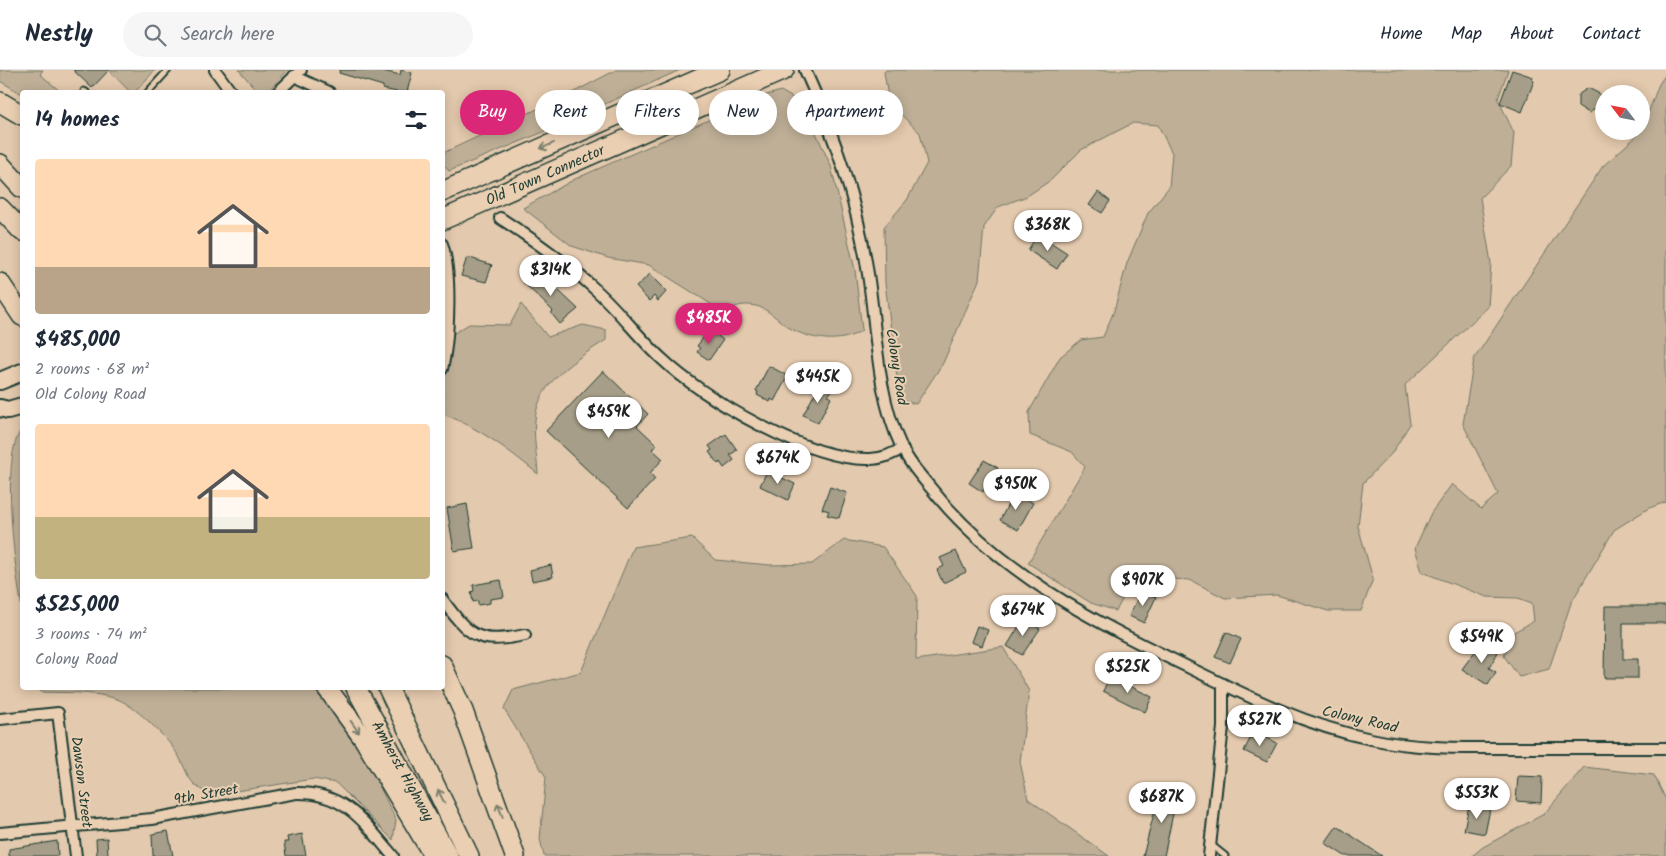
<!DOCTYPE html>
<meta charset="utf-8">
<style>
:root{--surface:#fff;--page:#f6f6f7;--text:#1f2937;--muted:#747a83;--line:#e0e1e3;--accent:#db2777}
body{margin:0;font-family:Kalam,sans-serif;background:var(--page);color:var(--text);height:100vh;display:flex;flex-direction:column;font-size:19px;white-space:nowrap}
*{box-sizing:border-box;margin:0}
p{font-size:16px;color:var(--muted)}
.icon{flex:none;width:28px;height:28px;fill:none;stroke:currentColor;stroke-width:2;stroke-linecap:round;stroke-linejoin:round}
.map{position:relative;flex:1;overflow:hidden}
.drawer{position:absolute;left:20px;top:20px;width:425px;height:600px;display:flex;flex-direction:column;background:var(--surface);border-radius:5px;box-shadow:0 2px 12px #0003}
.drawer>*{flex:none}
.guide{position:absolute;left:460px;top:20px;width:475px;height:45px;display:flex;gap:10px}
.needle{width:32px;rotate:302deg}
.buttons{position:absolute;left:1595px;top:15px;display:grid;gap:10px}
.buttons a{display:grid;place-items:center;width:55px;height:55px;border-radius:50%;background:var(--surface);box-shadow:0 2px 12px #0003;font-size:25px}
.price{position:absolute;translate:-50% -42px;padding:0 11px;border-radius:18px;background:#fff;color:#222;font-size:16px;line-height:32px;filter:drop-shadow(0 1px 2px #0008)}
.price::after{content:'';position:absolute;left:50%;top:30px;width:15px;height:11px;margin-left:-8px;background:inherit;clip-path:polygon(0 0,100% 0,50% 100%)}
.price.on{background:var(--accent);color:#fff}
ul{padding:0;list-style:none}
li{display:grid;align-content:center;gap:10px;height:265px;padding:0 15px}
li span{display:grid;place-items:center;height:155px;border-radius:5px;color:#555}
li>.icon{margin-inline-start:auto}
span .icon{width:90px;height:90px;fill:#fffc;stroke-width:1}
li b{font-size:21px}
h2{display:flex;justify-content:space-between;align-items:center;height:60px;padding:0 15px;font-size:21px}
.tag{padding:0 18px;border-radius:22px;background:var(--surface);box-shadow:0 2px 12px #0003;font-size:18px;line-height:45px}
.tag.on{background:var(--accent);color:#fff}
header{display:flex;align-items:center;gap:30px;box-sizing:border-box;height:70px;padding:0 25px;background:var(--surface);border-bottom:1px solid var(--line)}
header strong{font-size:24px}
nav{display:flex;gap:28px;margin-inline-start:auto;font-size:18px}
.search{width:350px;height:45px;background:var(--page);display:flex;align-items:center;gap:12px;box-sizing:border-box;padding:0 18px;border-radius:28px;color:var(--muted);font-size:19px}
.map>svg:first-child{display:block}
</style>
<header>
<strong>Nestly</strong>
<div class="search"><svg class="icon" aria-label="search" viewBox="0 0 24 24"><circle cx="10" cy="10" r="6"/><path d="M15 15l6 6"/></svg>Search here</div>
<nav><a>Home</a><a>Map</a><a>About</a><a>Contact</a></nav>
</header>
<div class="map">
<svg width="1666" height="786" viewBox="0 0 1666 786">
<rect width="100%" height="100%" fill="#e3c9ad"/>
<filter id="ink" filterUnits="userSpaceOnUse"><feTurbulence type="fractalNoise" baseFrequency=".02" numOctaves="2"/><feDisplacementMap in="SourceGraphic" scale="10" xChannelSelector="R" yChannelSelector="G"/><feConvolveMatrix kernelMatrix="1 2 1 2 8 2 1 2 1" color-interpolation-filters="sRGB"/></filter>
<g filter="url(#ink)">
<!-- green -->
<g fill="#bfaf97" stroke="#6f7666">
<polygon points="0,0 43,0 40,4 61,22 22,24 0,11"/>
<polygon points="109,0 155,0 135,22 130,22"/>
<polygon points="239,0 288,0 267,22 258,22"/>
<polygon points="616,0 680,0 541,63 449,101 443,94 443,83 576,21"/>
<polygon points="886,0 1508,0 1498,29 1514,63 1511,96 1480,128 1491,193 1488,237 1405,315 1410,354 1392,383 1363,413 1358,456 1373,509 1361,541 1328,541 1277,525 1225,528 1190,510 1134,507 1116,541 1091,533 1028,493 1085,397 1072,382 1030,365 1029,342 1060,287 1081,270 1103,267 1114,241 1127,193 1148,143 1169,117 1172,83 1158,55 1133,53 1081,80 1051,110 1027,126 998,137 984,157 979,210 943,293 916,334 900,330 885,213 884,157 907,130 927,93 920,63 889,33 884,2"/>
<polygon points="1666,4 1666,432 1649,438 1614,460 1571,533 1549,599 1519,607 1504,586 1514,562 1534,551 1532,533 1518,528 1487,527 1422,502 1415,478 1431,443 1452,414 1481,439 1498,424 1463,354 1474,289 1603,96 1641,62 1659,14"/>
<path d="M781 21 803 34 831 96 855 200 862 260C842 275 809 270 788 257 779 251 767 238 756 236 743 233 734 237 722 241L649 195 608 188 572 176 523 138 575 109 763 26Z"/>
<path d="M521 234 548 267 583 255 606 260V270C577 289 538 311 535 350 533 367 537 386 538 404 509 380 478 357 443 344V270L469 254 510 255Z"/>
<path d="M22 359V538C15 502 0 384 22 359Z"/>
<polygon points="692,468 715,490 770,495 812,494 844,470 883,477 917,526 916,590 1003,577 1029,621 1020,692 1028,729 1109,786 544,786 540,769 546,707 504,639 513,620 581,602 633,477"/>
<path d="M39 618H314L368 693 396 750 393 770 336 713 313 709 211 725C184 713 189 700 174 679 163 664 134 635 117 629 93 621 64 623 40 622Z"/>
<polygon points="1584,697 1654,705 1666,730 1666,786 1472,786 1483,777 1544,744"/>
</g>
<!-- building -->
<g fill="#a69e88" stroke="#1f3d34">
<polygon points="73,0 109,0 92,18"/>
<polygon points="340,0 379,0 400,5 401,0 412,3 407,22 397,22 383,19 383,16 339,3"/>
<polygon points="1512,0 1533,7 1532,10 1534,11 1522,42 1500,33"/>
<polygon points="1588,18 1600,24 1600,36 1589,43 1578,36 1578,25"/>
<polygon points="1098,122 1110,131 1102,143 1089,135"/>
<polygon points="1038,164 1067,183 1057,199 1028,180"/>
<polygon points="467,187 492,195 486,212 461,206"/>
<polygon points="537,200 578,239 560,254 551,243 553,241 524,213"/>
<polygon points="650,204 667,221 658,231 654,226 649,231 636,217"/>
<polygon points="710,259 723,270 709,290 697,282 700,278 697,276"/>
<polygon points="769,296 788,306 774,331 771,329 770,332 757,325 758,322 756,321"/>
<polygon points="603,301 648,344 637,356 657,375 652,379 663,389 650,403 655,409 628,438 546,361"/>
<polygon points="820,314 832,320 828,326 831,328 818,353 803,345"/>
<polygon points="726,364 737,380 730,385 734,390 724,398 720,392 718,394 709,382 712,380 709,376"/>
<polygon points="984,390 998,398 983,422 969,413"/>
<polygon points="767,401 795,414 788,430 760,416"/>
<polygon points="830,417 847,423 839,448 827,445 829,441 822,439"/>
<polygon points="1014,423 1033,433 1018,460 1000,450"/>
<polygon points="467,434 474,478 454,481 447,438"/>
<polygon points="956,481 966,502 943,513 937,500 944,496 940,488"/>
<polygon points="551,495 553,507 532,511 530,500"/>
<polygon points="501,510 504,527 490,529 490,533 478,535 478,531 473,532 471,522 474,521 473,515"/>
<polygon points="1141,521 1156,527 1144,553 1129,546"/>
<polygon points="1605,536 1666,536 1666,553 1623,553 1623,589 1638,589 1638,608 1604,608"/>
<polygon points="1024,548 1040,559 1022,585 1007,576"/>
<polygon points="977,556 988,560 982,576 971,572"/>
<polygon points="1226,562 1241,569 1230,593 1215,587"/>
<polygon points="1482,572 1498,582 1489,598 1496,602 1488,615 1462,599"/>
<polygon points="1110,606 1152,627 1145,642 1103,621"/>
<polygon points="1254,661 1277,673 1267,692 1244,681"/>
<polygon points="1518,706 1542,707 1541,733 1516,731"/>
<polygon points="1160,720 1178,725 1177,728 1183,729 1180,741 1174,739 1164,786 1143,786"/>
<polygon points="1469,735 1490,739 1485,764 1464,760"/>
<polygon points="1337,756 1382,786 1345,786 1325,773"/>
<polygon points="168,761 173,786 153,786 152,764"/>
<polygon points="302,764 306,786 286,786 284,772 288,772 287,767"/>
<polygon points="107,768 108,785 97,786 96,769"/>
<polygon points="57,771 58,786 9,786 9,779"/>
</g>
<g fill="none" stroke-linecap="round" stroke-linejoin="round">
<defs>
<g id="lane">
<polyline points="84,21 86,22"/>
<polyline points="148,22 168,0"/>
<polyline points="1210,774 1225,786"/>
</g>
<g id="street">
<polyline points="215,0 231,22"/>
<path d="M805 0C834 64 858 134 868 204 877 262 876 322 901 376 908 391 919 404 930 417 998 503 1093 551 1190 598 1249 627 1307 656 1371 669 1416 679 1463 678 1509 678 1561 678 1614 678 1666 678"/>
<polyline points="294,6 329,22"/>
<polyline points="278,22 301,0"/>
<path d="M500 148C534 170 567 193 597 221 620 242 639 268 662 289 705 330 810 391 870 389 882 389 892 384 902 379"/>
<path d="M442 174C452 202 449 270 442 299"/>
<path d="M442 529C469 566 477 575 525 565"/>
<polyline points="0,649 58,643 76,786"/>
<path d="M0 763 152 749 296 723C345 722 364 752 393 786"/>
<polyline points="1209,786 1223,657 1223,614"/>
</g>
<g id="primary">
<polyline points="0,311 22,302"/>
<polyline points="0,338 8,340 22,336"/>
</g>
<g id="highway">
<polyline points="0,32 22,45"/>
<polyline points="0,94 22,118"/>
<polyline points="442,122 720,0"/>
<polyline points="0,138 22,161"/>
<polyline points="442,150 784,0"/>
<polyline points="0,213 22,246"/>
<polyline points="442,595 463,641 515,786"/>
<polyline points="327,618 364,669 434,786"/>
<polyline points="356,618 448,786"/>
<polyline points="388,618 469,786"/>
</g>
</defs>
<!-- lane casing -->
<use href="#lane" stroke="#1f3d34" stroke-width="9"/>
<!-- street casing -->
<use href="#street" stroke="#1f3d34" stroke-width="14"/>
<!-- primary casing -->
<use href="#primary" stroke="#1f3d34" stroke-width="20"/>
<!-- highway casing -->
<use href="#highway" stroke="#1f3d34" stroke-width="22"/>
<!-- lane -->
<use href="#lane" stroke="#ebcfb2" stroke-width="5"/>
<!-- street -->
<use href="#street" stroke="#ebcfb2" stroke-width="10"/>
<!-- primary -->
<use href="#primary" stroke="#ebcfb2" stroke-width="16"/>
<!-- highway -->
<use href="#highway" stroke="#ebcfb2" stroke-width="19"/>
</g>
<!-- one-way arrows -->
<defs><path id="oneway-shaft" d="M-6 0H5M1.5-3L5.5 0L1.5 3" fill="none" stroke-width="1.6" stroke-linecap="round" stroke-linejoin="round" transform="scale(1.25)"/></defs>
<g stroke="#7b7f6d">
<use href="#oneway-shaft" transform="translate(547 76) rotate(156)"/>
<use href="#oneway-shaft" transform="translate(355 657) rotate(54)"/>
<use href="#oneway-shaft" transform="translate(441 726) rotate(-116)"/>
<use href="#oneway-shaft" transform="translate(500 740) rotate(-111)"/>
</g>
</g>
<g text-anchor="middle" stroke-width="4" stroke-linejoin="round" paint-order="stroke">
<!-- street labels -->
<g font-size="15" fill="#1f3d34" stroke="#ebcfb2">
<text transform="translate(545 105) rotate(-24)" y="5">Old Town Connector</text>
<text transform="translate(897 297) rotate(81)" y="5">Colony Road</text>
<text transform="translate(1360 649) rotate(13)" y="5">Colony Road</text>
<text transform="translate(403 701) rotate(61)" y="5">Amherst Highway</text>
<text transform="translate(82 712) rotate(83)" y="5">Dawson Street</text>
<text transform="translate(206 724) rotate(-10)" y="5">9th Street</text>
</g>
</g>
</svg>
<div class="buttons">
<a><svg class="needle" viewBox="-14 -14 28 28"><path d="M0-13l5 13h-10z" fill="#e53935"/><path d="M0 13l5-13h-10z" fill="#747a83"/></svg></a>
</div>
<b class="price" style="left:1048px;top:182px">$368K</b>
<b class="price" style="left:551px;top:227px">$314K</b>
<b class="price on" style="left:709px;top:275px">$485K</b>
<b class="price" style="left:818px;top:334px">$445K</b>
<b class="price" style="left:609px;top:369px">$459K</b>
<b class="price" style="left:778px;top:415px">$674K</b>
<b class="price" style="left:1016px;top:441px">$950K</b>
<b class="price" style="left:1143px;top:537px">$907K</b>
<b class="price" style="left:1023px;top:567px">$674K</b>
<b class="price" style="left:1482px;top:594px">$549K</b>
<b class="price" style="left:1128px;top:624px">$525K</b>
<b class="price" style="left:1260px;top:677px">$527K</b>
<b class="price" style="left:1477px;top:750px">$553K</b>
<b class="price" style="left:1162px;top:754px">$687K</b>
<div class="guide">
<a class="tag on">Buy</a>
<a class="tag">Rent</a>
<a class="tag">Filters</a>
<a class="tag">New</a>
<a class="tag">Apartment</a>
</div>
<section class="drawer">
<h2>14 homes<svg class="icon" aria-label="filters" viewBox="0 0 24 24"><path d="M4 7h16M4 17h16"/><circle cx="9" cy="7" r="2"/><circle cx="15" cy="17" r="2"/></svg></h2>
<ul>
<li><span style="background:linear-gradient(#ffd9b3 70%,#b9a48a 0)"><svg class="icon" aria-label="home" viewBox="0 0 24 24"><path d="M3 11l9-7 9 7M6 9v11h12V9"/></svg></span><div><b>$485,000</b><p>2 rooms · 68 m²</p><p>Old Colony Road</p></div></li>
<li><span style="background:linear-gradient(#ffd9b3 60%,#c2b280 0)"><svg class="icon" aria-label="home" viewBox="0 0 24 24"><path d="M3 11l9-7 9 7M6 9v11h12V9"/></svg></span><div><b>$525,000</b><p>3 rooms · 74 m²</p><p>Colony Road</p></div></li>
</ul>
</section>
</div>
